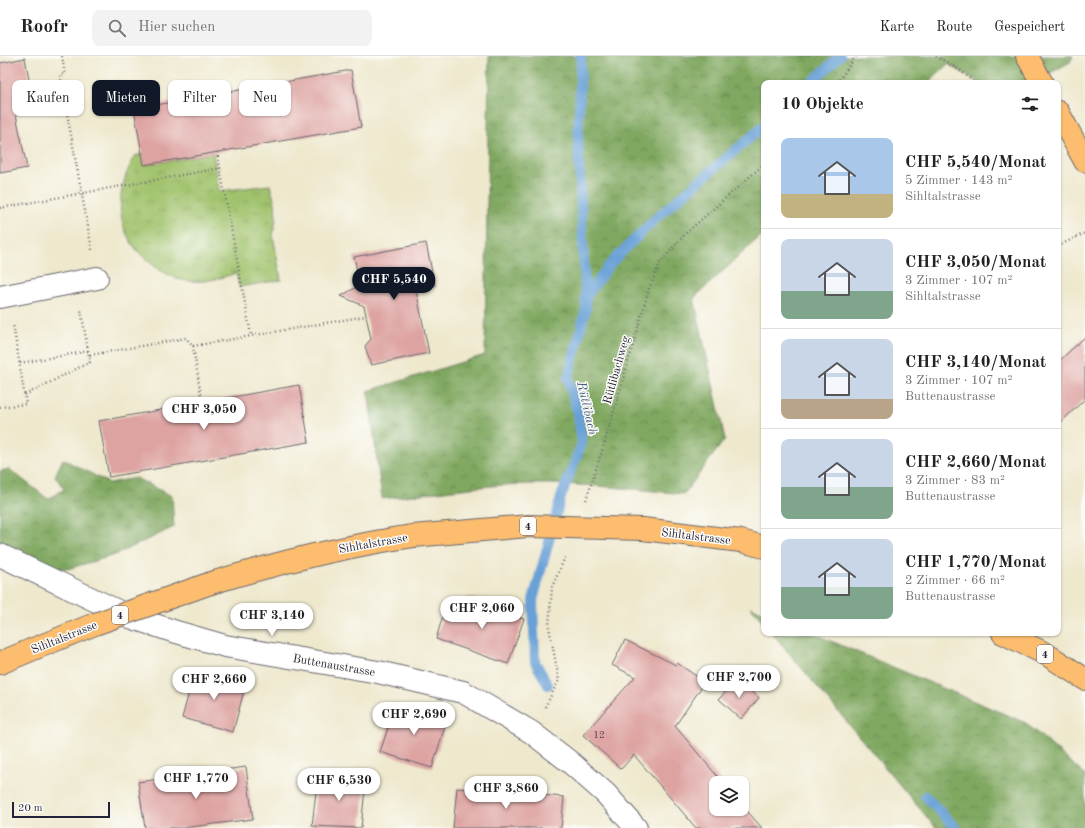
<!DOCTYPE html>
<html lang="de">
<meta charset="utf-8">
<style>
:root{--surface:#fff;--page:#f2f2f2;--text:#222;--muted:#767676;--line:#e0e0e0;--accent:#111827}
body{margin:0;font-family:"Old Standard TT",serif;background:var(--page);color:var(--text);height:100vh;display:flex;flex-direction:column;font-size:15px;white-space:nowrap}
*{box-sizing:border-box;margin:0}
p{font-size:13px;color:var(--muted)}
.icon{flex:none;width:22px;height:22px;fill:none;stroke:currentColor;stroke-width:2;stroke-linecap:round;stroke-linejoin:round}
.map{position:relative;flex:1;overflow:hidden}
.sheet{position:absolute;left:761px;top:24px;width:300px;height:556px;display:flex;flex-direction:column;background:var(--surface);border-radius:8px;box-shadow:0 1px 3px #0004}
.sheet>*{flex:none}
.banner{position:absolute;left:12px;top:24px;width:380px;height:36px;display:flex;gap:8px}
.buttons{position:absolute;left:709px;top:720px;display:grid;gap:8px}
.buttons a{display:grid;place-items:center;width:40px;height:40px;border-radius:8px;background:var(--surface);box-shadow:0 1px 3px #0004;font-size:20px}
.scale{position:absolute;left:12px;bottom:10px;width:98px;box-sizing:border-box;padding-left:4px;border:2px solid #22223b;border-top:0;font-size:11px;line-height:14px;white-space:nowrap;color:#22223b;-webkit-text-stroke:3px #fdfcf7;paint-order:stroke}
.price{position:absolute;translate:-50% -34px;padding:0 9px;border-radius:14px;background:#fff;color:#222;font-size:13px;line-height:26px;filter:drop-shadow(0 1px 2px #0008)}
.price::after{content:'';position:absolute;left:50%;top:24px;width:12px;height:9px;margin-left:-6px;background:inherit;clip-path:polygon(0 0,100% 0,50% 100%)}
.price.on{background:var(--accent);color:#fff}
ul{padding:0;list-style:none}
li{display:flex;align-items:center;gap:12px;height:100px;padding:0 20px}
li+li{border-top:1px solid var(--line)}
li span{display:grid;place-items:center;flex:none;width:112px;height:80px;border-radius:8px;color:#555}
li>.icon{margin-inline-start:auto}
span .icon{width:48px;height:48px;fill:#fffc;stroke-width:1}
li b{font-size:17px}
h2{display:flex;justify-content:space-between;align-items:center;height:48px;padding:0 20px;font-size:17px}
.pill{padding:0 14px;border-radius:8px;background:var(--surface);box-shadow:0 1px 3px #0004;font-size:14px;line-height:36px}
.pill.on{background:var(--accent);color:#fff}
header{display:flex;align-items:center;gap:24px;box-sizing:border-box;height:56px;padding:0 20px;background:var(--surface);border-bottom:1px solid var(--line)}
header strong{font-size:19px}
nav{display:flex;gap:22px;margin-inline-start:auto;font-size:14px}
.search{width:280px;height:36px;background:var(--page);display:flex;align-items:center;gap:10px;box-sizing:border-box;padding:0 14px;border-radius:8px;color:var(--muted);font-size:15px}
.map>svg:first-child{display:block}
</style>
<header>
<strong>Roofr</strong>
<div class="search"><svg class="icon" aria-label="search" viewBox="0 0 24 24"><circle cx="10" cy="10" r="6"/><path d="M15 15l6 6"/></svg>Hier suchen</div>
<nav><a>Karte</a><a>Route</a><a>Gespeichert</a></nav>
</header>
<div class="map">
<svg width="1085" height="772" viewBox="0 0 1085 772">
<defs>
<pattern id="forest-crowns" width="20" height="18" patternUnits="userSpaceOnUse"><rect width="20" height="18" fill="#80a860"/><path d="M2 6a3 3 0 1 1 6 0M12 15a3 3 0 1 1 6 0" fill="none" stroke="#688850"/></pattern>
<pattern id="park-tufts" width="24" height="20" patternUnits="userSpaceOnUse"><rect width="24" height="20" fill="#a0c26c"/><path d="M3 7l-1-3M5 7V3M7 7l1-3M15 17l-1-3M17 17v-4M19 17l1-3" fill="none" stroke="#8aa65e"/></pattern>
</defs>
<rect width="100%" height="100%" fill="#fdfcf7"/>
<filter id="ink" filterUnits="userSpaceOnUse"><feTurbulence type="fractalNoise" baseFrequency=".025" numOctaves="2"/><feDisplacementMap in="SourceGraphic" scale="8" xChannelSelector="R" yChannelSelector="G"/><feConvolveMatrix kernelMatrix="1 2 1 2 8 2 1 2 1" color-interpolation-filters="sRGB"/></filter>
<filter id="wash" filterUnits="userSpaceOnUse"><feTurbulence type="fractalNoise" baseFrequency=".012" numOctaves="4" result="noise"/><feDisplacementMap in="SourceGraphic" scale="16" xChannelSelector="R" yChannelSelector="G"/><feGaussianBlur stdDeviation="0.9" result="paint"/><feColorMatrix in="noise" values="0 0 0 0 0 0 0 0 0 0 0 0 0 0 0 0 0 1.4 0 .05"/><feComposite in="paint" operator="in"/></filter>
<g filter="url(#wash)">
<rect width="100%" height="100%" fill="#eee8cd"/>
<!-- forest -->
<g fill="url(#forest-crowns)" stroke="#51654e">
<path d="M489 0H1073L1070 6 1033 27H980L948 8 927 27H764V177L694 242 725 383 684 438C632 433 581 427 530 428 480 429 431 437 382 443L368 335 485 299Z"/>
<polygon points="63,403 109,427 136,422 172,440 174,471 115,499 67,513 0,506 0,415 9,413 48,443 64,433 55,420"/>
<polygon points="751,551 764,557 764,567"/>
<polygon points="772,577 812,577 1026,667 1085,719 1085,772 936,772"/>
</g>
<!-- park -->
<path fill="url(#park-tufts)" stroke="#617254" d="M213 97 219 135 270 129 275 147 276 163 273 179 281 224 239 231 236 217C219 223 200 228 182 224 171 221 160 215 152 208 114 180 113 138 135 100L142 98 145 109Z"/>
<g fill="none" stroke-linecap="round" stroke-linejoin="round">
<!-- stream -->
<g stroke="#69a1d7" stroke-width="10">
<polyline points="811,27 840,0"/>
<polyline points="586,241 610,208 656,162 764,70"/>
<polyline points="548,629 535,606 533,544 561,441 582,387 578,359 568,322 586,253 578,83 581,0"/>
<polyline points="925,740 956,772"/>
</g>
</g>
<g id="blocks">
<!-- building -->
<g fill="#dda3a1">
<polygon points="25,2 33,45 14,49 27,112 0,117 0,7"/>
<polygon points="351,14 361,71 144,109 134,53"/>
<polygon points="426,187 435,230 416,234 429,297 371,309 365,290 371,283 364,250 341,240 360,229 354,201"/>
<polygon points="1085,281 1085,343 1058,369 1058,306"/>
<polygon points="299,329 309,386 109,421 99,365"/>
<polygon points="468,541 503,551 502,557 524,563 508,608 436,583 444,556 454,560 457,549 465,551"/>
<polygon points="625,584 676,609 677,607 705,626 675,670 723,727 716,727 716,753 742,753 742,749 762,772 696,772 634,699 621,713 583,679 635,621 612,609"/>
<polygon points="195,614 246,627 233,676 182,662"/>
<polygon points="737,623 759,642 741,663 719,643"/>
<polygon points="396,648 447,664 432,712 380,696"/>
<polygon points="246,711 253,763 183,772 145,772 138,726"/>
<polygon points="318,718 366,723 361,772 312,770"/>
<polygon points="457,732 564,741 561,772 453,772"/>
</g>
</g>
</g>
<g filter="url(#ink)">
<use href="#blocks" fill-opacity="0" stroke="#69676e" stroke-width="1"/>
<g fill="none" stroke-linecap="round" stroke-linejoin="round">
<defs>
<g id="minor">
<polyline points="0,241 97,222"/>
<polyline points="0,499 130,561 173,575 225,590 378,616 463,636 531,676 571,707 606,738 636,772"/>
</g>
<g id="major">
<polyline points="1027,0 1042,27"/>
<polyline points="1058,56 1085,105"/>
<polyline points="643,473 741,485 764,491"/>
<path d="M211 527C277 507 344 490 413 480"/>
<polyline points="1003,577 1046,598 1085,623"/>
<polyline points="0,607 31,594"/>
</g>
</defs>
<!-- minor casing -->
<use href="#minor" stroke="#69676e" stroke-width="24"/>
<!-- major casing -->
<use href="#major" stroke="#69676e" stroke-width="24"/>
<!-- path -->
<g stroke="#69676e" stroke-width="2.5" stroke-dasharray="1 3" stroke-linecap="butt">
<polyline points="62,0 65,18 60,19 92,194"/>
<polyline points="936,0 961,15 975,27"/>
<polyline points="837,27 856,0"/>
<polyline points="217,96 251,279"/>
<polyline points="0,152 221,112"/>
<polyline points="1058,190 1085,177"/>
<polyline points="193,290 366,260"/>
<polyline points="90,299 186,282 193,290 202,346"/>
<polyline points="20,307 89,295"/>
<polyline points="25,339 90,306 81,254"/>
<polyline points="0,351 26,348 13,268"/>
<polyline points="586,444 606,382 649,233 660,207 685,178 764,108"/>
<polyline points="545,651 559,624 549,571 552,531 566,499"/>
</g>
<!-- minor -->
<use href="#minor" stroke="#fff" stroke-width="22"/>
<!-- major -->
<use href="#major" stroke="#fcbd6e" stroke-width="22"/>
<defs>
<g id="major-bridge">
<polyline points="413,480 528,470 643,473"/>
<polyline points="31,594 95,568 211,527"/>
</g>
</defs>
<!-- major-bridge casing -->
<use href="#major-bridge" stroke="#69676e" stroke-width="24" stroke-linecap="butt"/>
<!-- major-bridge -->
<use href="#major-bridge" stroke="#fcbd6e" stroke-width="22"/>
</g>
</g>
<g text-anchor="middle" stroke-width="3" stroke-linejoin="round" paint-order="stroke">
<!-- number labels -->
<g font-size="10" fill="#514254">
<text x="599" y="682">12</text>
</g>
<!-- shield labels -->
<g fill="#fdfcf7" stroke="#646373" stroke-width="1">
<rect x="520" y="461" width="16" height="18" rx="3"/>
<rect x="112" y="550" width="16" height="18" rx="3"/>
<rect x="1037" y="589" width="16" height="18" rx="3"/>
</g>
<g font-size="11" font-weight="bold" fill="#22223b">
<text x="528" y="474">4</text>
<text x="120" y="563">4</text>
<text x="1045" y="602">4</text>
</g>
<!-- street labels -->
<g font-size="12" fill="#22223b" stroke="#fdfcf7">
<text transform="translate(616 314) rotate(-74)" y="4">Rütlibachweg</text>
<text transform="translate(696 480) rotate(7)" y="4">Sihltalstrasse</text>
<text transform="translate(373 487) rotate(-10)" y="4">Sihltalstrasse</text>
<text transform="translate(64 581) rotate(-22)" y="4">Sihltalstrasse</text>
<text transform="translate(334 609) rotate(10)" y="4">Buttenaustrasse</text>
</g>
<!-- water labels -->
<g font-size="13" font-style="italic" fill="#425b81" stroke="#fdfcf7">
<text transform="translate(588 352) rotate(77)" y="5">Rütlibach</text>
</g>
</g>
</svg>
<div class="buttons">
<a><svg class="icon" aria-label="layers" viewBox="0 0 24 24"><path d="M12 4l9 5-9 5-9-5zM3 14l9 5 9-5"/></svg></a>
</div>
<div class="scale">20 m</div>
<b class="price on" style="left:394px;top:245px">CHF 5,540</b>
<b class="price" style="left:204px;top:375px">CHF 3,050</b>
<b class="price" style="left:482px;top:574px">CHF 2,060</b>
<b class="price" style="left:272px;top:581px">CHF 3,140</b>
<b class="price" style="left:739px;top:643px">CHF 2,700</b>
<b class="price" style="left:214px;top:645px">CHF 2,660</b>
<b class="price" style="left:414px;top:680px">CHF 2,690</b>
<b class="price" style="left:196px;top:744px">CHF 1,770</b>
<b class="price" style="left:339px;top:746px">CHF 6,530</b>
<b class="price" style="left:506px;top:754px">CHF 3,860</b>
<div class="banner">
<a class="pill">Kaufen</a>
<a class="pill on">Mieten</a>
<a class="pill">Filter</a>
<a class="pill">Neu</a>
</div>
<section class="sheet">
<h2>10 Objekte<svg class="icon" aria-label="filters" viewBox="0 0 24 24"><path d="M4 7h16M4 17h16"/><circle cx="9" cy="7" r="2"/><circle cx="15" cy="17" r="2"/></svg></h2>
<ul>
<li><span style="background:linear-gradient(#a9c7e8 70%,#c2b280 0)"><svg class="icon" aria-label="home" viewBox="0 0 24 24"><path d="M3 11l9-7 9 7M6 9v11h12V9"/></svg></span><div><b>CHF 5,540/Monat</b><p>5 Zimmer · 143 m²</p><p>Sihltalstrasse</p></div></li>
<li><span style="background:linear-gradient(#c9d6e8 65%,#7fa58c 0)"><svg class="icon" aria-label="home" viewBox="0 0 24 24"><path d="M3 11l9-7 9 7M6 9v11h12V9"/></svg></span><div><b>CHF 3,050/Monat</b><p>3 Zimmer · 107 m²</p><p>Sihltalstrasse</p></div></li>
<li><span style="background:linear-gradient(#c9d6e8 75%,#b9a48a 0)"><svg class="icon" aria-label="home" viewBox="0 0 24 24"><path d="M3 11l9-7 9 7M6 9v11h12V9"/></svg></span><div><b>CHF 3,140/Monat</b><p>3 Zimmer · 107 m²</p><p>Buttenaustrasse</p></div></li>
<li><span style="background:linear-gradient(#c9d6e8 60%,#7fa58c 0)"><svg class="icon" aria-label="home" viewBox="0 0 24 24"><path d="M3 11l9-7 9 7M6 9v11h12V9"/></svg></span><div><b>CHF 2,660/Monat</b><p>3 Zimmer · 83 m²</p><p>Buttenaustrasse</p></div></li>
<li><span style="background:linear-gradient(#c9d6e8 60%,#7fa58c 0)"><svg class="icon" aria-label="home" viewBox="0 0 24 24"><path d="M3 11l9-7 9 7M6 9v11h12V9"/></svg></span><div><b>CHF 1,770/Monat</b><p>2 Zimmer · 66 m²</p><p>Buttenaustrasse</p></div></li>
</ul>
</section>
</div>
